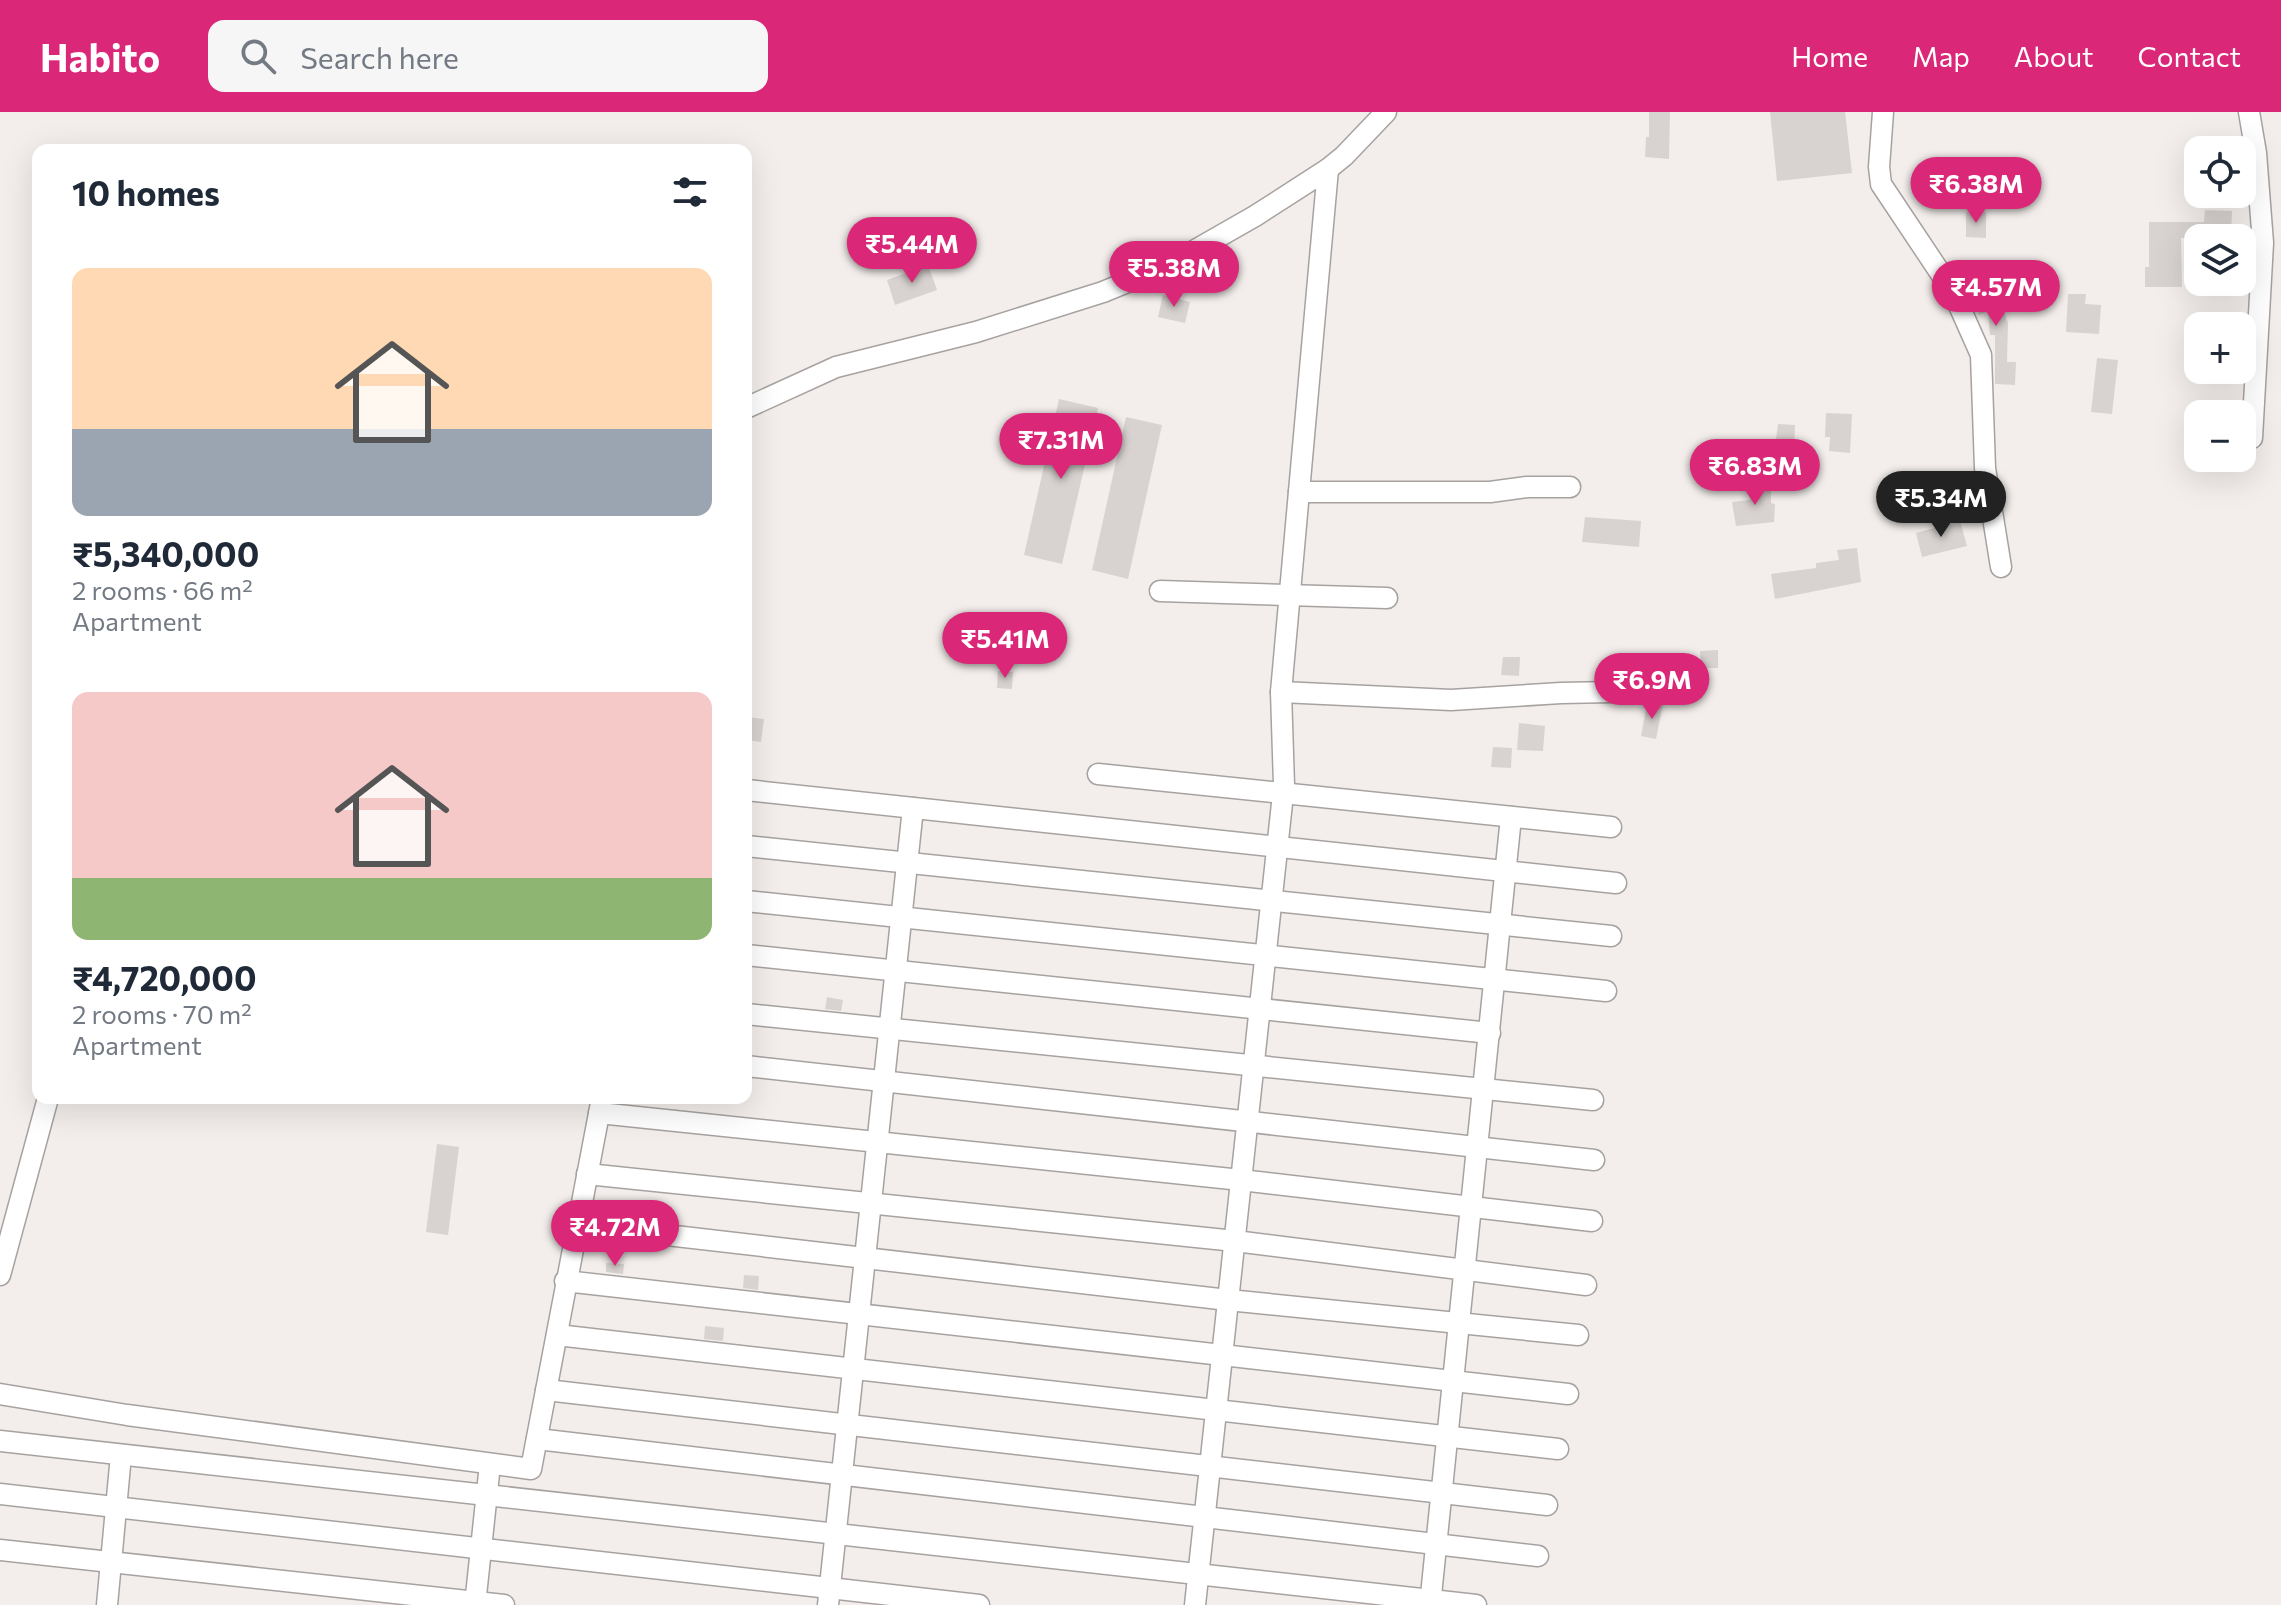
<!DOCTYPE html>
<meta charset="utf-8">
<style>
:root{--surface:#fff;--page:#f6f6f7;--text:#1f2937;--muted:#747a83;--accent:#db2777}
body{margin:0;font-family:Commissioner,sans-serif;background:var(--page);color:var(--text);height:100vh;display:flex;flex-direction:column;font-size:30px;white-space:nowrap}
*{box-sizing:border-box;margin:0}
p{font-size:26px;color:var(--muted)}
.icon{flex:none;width:44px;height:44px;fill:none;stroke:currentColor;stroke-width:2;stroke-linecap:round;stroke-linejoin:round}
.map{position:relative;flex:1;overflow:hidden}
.side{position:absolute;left:32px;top:32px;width:720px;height:960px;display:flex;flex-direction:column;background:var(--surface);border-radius:16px;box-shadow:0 8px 32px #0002}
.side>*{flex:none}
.tools{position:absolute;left:2184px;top:24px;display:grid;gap:16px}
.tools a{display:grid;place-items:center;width:72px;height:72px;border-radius:16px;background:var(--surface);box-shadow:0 8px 32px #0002;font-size:40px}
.price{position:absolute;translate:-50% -68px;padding:0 18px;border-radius:28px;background:var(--accent);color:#fff;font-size:26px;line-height:52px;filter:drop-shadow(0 2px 4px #0008)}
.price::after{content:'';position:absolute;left:50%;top:48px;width:24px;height:18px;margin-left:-12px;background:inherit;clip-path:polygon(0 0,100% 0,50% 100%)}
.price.on{background:#222;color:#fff}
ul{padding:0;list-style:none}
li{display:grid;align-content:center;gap:16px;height:424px;padding:0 40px}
li span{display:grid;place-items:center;height:248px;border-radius:16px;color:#555}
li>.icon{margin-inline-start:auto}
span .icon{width:144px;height:144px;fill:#fffc;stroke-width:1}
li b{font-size:34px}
h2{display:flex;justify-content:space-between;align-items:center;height:96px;padding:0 40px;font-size:34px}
header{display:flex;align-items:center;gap:48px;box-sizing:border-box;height:112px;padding:0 40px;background:var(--accent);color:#fff}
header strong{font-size:38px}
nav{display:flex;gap:44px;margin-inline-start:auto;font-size:28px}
.search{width:560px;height:72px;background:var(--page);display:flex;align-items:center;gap:20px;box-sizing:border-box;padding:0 28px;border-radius:16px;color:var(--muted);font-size:30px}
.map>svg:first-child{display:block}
</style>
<header>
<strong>Habito</strong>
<div class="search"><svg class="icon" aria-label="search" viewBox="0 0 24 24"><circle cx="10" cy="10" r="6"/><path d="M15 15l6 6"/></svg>Search here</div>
<nav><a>Home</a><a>Map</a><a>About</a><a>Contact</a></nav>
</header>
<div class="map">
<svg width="2281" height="1493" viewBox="0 0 2281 1493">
<rect width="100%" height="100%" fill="#f3eeeb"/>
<!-- building -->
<g fill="#d8d3d0">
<polygon points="1649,0 1670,0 1669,47 1645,45 1646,25 1649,25"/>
<polygon points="1770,0 1845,0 1852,61 1777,69"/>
<polygon points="2205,98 2232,99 2231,126 2181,126 2182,175 2145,175 2145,155 2149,155 2149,110 2204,110"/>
<polygon points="1966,100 1986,100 1986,126 1966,125"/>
<polygon points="928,153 937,178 895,193 887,168"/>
<polygon points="1990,162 2008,211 2007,250 2016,250 2015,273 1995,272 1995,223 1990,223 1988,199 1979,203 1969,174 1987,168 1986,163"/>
<polygon points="2068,182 2086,182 2085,192 2101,193 2099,222 2066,220"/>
<polygon points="1163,183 1190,190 1185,211 1158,205"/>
<polygon points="2097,246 2118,248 2112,302 2091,300"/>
<polygon points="1059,287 1098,296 1062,452 1024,443"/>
<polygon points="1826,301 1852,302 1850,341 1829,339 1830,325 1825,325"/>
<polygon points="1126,305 1162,313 1128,467 1092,458"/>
<polygon points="1778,312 1795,313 1794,342 1774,341"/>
<polygon points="1750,371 1771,372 1771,391 1775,392 1774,410 1736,414 1732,390 1750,388"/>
<polygon points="1585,405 1641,409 1639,435 1582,430"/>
<polygon points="1960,409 1967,434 1922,445 1916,421"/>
<polygon points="1857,436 1861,470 1775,487 1771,462 1816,456 1816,451 1839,448 1837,438"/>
<polygon points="1718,538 1718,556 1701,556 1700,539"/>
<polygon points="1503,545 1520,545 1519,564 1501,563"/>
<polygon points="998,559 1013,560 1012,577 997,576"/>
<polygon points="1647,592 1663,592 1656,627 1641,624"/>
<polygon points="746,605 764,607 761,630 746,628"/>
<polygon points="1519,611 1545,614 1543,639 1517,638"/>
<polygon points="1493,635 1512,636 1511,656 1491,655"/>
<polygon points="827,885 843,888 841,899 825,897"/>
<polygon points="437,1032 459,1035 448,1123 426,1120"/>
<polygon points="606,1151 624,1152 623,1162 606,1160"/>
<polygon points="744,1163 759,1164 758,1178 743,1176"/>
<polygon points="705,1214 724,1216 723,1229 704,1227"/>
</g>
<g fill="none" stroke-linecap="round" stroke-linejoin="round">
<defs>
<g id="minor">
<polyline points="1883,0 1879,55 1881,72 1953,180 1981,243 1985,356 2001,455"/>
<polyline points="2249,0 2256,41 2263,131 2252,326"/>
<polyline points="746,296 836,255 976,220 1103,180 1171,152 1255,104 1328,57 1344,44 1386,0"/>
<polyline points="1299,380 1490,380 1527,375 1570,375"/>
<polyline points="1160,479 1387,486"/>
<polyline points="1281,580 1451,588 1561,581 1664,579"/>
<polyline points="1098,662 1611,715"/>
<polyline points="746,678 1616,771"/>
<polyline points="746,734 1611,824"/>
<polyline points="746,789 1606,879"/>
<polyline points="746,843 1490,921"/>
<polyline points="746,902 1593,988"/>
<polyline points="746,954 1594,1048"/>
<polyline points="599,1001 1241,1068 1592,1109"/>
<polyline points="587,1062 1235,1129 1586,1173"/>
<polyline points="580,1113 1228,1188 1578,1223"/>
<polyline points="0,1163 48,986"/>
<polyline points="565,1169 1568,1282"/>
<polyline points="557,1223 1558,1337"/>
<polyline points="546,1278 1547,1393"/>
<polyline points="0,1282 127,1303 531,1357 602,986"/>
<polyline points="537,1327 1538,1444"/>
<polyline points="0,1329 1476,1493"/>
<polyline points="0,1382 979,1493"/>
<polyline points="0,1438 504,1493"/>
<polyline points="107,1493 121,1343"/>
<polyline points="475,1493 490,1352"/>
<polyline points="828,1493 913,696"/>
<polyline points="1195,1493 1284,673 1281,580 1328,57"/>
<polyline points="1430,1493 1511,705"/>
</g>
</defs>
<!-- minor casing -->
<use href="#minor" stroke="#a7a2a0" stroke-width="23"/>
<!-- minor -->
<use href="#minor" stroke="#fff" stroke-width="20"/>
</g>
</svg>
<div class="tools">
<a><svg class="icon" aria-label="locate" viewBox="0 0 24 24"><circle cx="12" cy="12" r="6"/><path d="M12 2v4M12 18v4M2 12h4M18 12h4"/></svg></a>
<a><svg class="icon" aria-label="layers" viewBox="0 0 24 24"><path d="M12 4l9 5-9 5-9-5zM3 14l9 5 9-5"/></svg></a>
<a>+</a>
<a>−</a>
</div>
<b class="price" style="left:1976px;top:113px">₹6.38M</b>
<b class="price" style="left:912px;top:173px">₹5.44M</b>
<b class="price" style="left:1174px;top:197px">₹5.38M</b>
<b class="price" style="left:1996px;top:216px">₹4.57M</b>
<b class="price" style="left:1061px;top:369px">₹7.31M</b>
<b class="price" style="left:1755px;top:395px">₹6.83M</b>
<b class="price on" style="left:1941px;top:427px">₹5.34M</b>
<b class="price" style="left:1005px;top:568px">₹5.41M</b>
<b class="price" style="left:1652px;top:609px">₹6.9M</b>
<b class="price" style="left:615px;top:1156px">₹4.72M</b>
<section class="side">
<h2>10 homes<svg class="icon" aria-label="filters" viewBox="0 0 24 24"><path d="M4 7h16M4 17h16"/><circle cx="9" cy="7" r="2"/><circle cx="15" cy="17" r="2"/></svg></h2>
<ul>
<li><span style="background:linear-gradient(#ffd9b3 65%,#9aa5b1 0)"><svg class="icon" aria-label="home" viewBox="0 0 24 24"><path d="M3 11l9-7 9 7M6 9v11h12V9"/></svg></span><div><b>₹5,340,000</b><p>2 rooms · 66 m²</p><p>Apartment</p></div></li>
<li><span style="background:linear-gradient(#f6c9c9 75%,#8fb573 0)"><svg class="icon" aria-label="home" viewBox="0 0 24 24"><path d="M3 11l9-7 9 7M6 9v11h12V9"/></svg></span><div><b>₹4,720,000</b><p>2 rooms · 70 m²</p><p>Apartment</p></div></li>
</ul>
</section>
</div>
